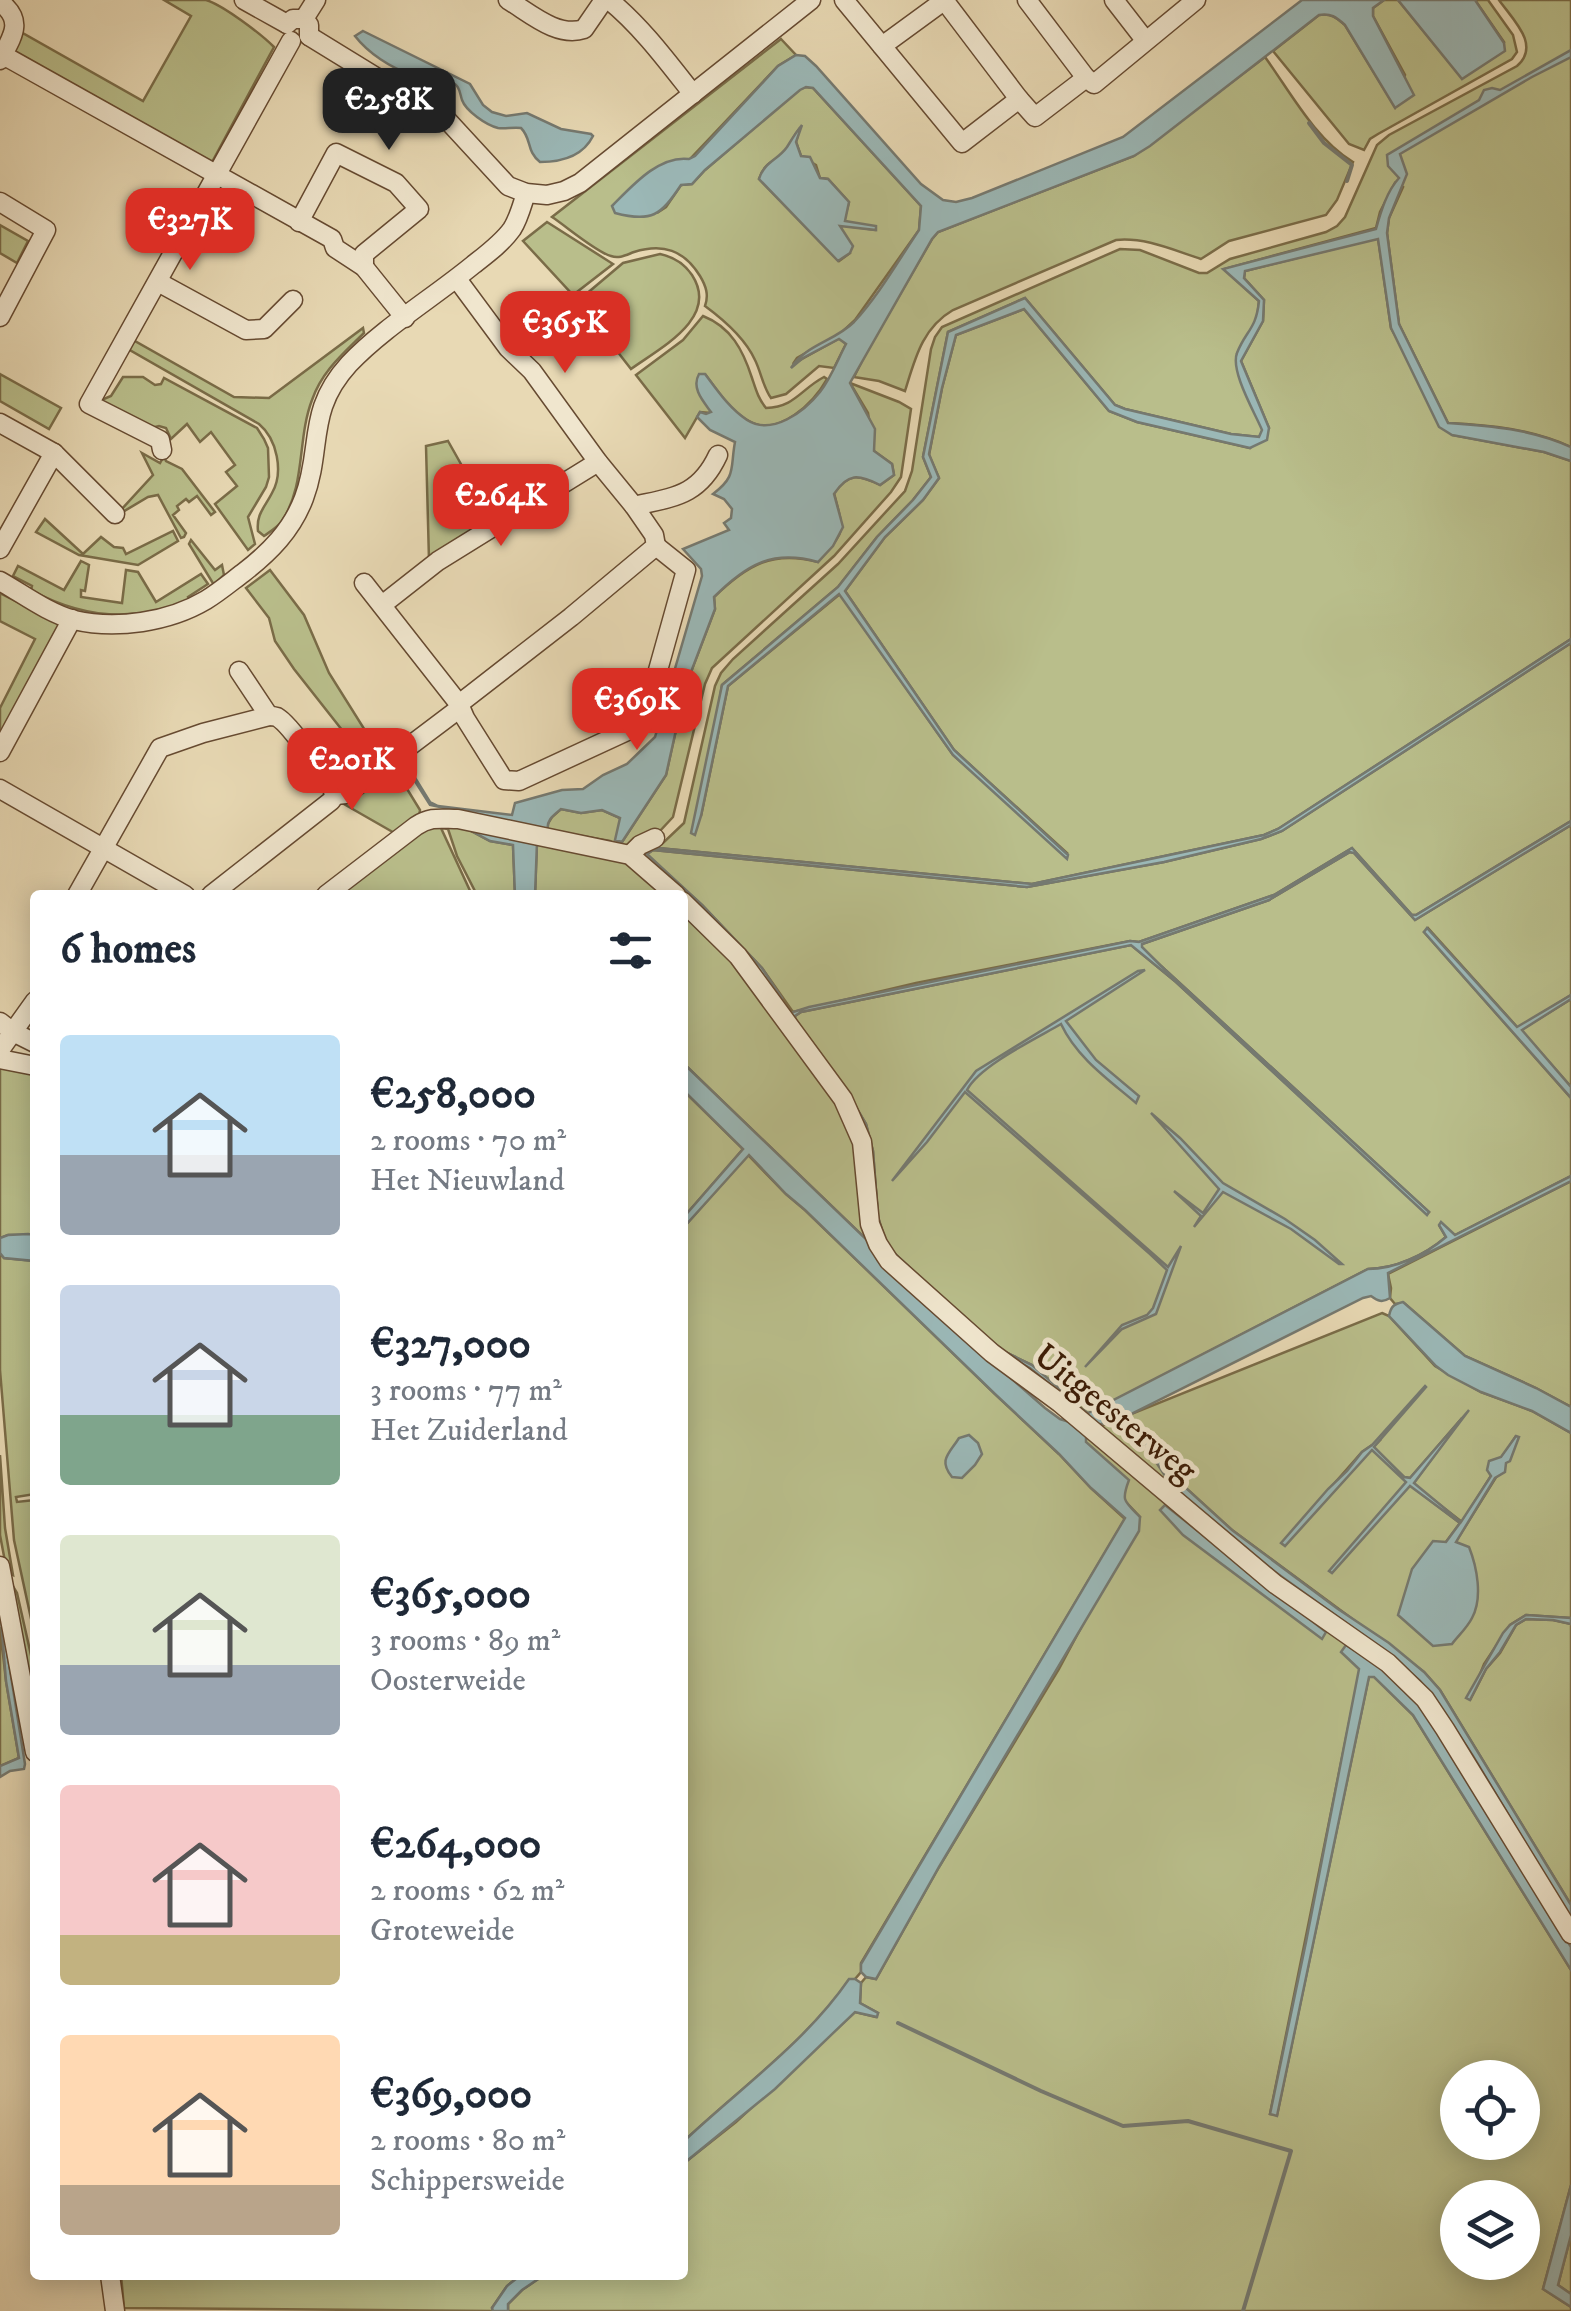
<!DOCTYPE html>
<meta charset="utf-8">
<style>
:root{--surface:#fff;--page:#f6f6f7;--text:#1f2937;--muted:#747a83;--accent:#d93025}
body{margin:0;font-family:"IM FELL DW Pica",serif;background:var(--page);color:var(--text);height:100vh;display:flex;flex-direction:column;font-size:38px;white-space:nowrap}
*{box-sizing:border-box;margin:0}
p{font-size:32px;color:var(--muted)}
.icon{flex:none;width:55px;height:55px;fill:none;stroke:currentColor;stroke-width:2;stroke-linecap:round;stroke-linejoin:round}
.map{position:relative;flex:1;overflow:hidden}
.drawer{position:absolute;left:30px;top:890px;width:658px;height:1390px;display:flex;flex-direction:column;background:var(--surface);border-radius:10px;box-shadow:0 5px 25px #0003}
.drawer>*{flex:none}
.buttons{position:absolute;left:1440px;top:2060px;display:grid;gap:20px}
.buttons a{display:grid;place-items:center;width:100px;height:100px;border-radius:50%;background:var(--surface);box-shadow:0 5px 25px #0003;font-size:50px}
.price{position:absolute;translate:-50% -85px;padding:0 22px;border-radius:20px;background:var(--accent);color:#fff;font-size:32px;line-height:65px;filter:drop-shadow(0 2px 5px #0008)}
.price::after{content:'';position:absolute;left:50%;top:60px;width:30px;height:22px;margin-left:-15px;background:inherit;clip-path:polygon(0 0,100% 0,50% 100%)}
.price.current{background:#222;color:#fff}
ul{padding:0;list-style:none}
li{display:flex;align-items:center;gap:30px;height:250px;padding:0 30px}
li span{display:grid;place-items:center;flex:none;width:280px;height:200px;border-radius:10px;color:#555}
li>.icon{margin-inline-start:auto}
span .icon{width:120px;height:120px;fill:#fffc;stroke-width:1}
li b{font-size:42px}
h2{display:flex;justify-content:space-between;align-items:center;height:120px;padding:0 30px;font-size:42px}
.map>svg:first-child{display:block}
</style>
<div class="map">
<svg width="1571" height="2311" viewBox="0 0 1571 2311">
<rect width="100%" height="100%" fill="#e8d9b4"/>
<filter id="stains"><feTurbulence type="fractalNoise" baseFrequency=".002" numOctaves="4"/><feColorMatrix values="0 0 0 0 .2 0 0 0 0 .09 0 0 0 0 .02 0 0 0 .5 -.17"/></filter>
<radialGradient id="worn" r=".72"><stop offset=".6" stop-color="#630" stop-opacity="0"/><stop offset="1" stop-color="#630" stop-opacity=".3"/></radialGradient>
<!-- green -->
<g fill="#b9be8b" stroke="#7a6c48" stroke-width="2.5" fill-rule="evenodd">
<path d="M164 0C176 0 194 0 206 0 223 5 261 34 274 47L211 164 8 51 19 31 143 101 191 16Z"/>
<path d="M1384 0H1398L1462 78 1504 42 1475 0H1488L1513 35 1517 52 1512 59 1378 134 1370 139 1364 150 1349 144 1273 51 1319 15C1331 13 1336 17 1345 25L1395 107 1405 75 1373 16V8Z"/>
<path d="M1499 0H1571V447C1531 429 1491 425 1448 423L1399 324 1387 233 1389 218 1403 187 1395 183 1380 212 1376 228 1224 269 1259 301 1257 320 1237 354 1263 430 1259 437 1231 434 1125 409 1115 405 1025 298 948 332 923 457 931 477 913 500 877 537 838 587 722 685 701 816 728 686 840 594 953 755 1068 854 954 750 845 591 885 537 923 500 939 478 929 455 942 388 956 335 1024 309 1109 411 1137 422 1250 448 1269 428 1241 361 1263 321 1264 300 1244 278 1245 271 1378 238 1391 328 1452 435 1544 452 1571 461V639L1278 829 1264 835 1032 884 658 848H652L642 856 638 851 653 842 663 843 684 823 715 686 721 673 733 659 838 564 905 491 912 471 931 349 935 337 942 327 1120 249 1140 250 1199 273H1207L1230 259 1326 232 1337 226 1345 217 1377 145 1389 135 1517 66C1541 45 1513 20 1499 0Z"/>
<path d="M781 39 796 55 778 66 690 159 657 213 666 207 681 185 692 184 705 170 800 89 806 87 813 88 921 206 919 230 855 320 841 333 797 358 793 364 840 338 846 344 834 368 819 366 786 394 771 398C763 387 761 372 755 360 745 338 724 320 705 306 709 295 706 286 700 276 684 250 663 243 634 252 626 255 619 259 611 256 596 252 566 226 552 217ZM800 128 796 142 801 156 816 165 820 178 828 179 849 202 844 221 876 230 839 225 850 253 839 261 759 179C765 160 777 162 787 149 792 141 793 136 800 128Z"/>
<path d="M1265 57C1291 93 1315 139 1353 162L1337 200 1326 215 1229 241 1201 259C1173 250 1145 237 1116 240L953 310C922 328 915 359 905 391L879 381 854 377 866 353 932 239 938 232 1134 156Z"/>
<polygon points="547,222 613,264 573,295 523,241"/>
<polygon points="0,225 28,241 17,263 0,253"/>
<path d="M660 254C674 257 684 263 692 275 720 318 660 348 631 369L578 301 623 263Z"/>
<path d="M703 316C731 327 743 350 752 378 756 390 758 398 766 408 795 407 801 389 824 377L827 379C814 402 779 438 749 421 731 412 717 390 705 374L711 413 700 412 685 438 636 375 683 340Z"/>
<path d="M363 328 364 333C343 354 322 371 312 400 297 439 306 485 282 521 278 527 271 531 264 536L258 531C256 514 265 507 272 493 284 472 277 439 259 424L128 349 133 340 234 397 269 398Z"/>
<polygon points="0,374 61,408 49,429 0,401"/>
<polygon points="123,377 143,377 155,385 161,384 164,378 257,428 264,439 268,448 269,477 266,487 248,517 255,544 248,550 215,504 237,486 226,472 235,465 211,432 200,442 187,424 171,439 166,428 159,426 147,429 99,401 111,396"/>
<path d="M850 383 899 402 911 409 901 477 891 492 834 556 712 668 705 684 673 817 658 833 626 851 610 841 548 830 547 825 552 817 561 809 581 813 602 810 620 818 622 842 666 775 686 685 715 609 714 597C747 565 772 550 818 562 846 528 845 536 834 493 849 473 858 474 880 485L894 475 892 464 874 451 868 413Z"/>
<polygon points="448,441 493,521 429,560 426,446"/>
<polygon points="142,453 160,463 164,456 166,461 182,469 215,512 211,515 197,496 189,502 186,499 177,506 179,510 173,515 186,533 184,537 181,538 158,495 148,497 121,513 120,511 153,475"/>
<polygon points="45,519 83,554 101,537 114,547 123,548 126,554 173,531 178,541 138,565 79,555 36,532"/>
<polygon points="191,540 215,570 222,565 224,575 214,585 189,544"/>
<path d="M81 561 89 565 85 591 81 590V597L122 603 126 570 138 572 156 602 201 574 208 584 188 597 189 600C135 623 82 618 31 590L32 586 13 576 18 566 64 590Z"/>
<polygon points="270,570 304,615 329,673 383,759 372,768 294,669 275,641 269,618 246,588"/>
<polygon points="0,593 61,624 0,736 0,708 35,639 0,621"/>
<polygon points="1571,643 1571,821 1416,915 1412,915 1352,848 1274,895 1139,942 1130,941 916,983 793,1012 762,968 702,905 646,855 653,850 1027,887 1164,862 1261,839 1282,831"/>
<polygon points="393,766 420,810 419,817 398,835 342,803"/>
<polygon points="452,821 490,841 513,845 515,895 477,895 457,856 448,829 441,828 472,895 332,895 416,830"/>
<path d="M1571 825V995L1518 1028 1428 928 1424 932 1571 1098V1176L1455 1235 1439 1225 1446 1237C1425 1255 1395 1269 1368 1269L1088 1414 1032 1365 1005 1352 975 1329 893 1252 886 1242 878 1217 873 1151 866 1124 841 1082 795 1019V1016L801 1012 1131 945 1176 982 1427 1214 1429 1212 1160 965 1141 947 1142 944 1269 900 1350 852 1354 853 1415 920Z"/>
<polygon points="537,842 629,863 672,895 535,895"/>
<polygon points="682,904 700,921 846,1112 882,1255 878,1261 868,1241 683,1063"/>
<polygon points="1571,999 1571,1087 1521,1030"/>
<polygon points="0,1062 35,1069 35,1235 8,1235 0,1238"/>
<polygon points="683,1090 743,1149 683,1218"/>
<path d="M748 1155 786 1194 805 1210 995 1394 1059 1454 1091 1488 1125 1519 861 1963V1972L855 1979 849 1980C805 2043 739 2089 683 2142V1228Z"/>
<polygon points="1571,1181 1571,1407 1536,1388 1465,1356 1404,1303 1395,1304 1390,1298 1391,1288 1388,1274"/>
<polygon points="0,1253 4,1258 35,1261 35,1494 16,1497 17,1502 35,1500 35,1637 14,1540 0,1370"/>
<path d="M1382 1313 1389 1316 1435 1366 1481 1392 1532 1411 1571 1433V1618L1526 1615 1510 1625 1484 1664 1470 1700 1486 1669 1500 1653 1516 1625 1526 1619 1553 1620 1571 1624V1905L1440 1690 1424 1672 1232 1530 1176 1479 1169 1482 1315 1602 1331 1620 1094 1429ZM1462 1418 1413 1484 1462 1522 1516 1436 1505 1463 1455 1543 1446 1542 1460 1523 1410 1485 1331 1573 1407 1482 1372 1449 1285 1545 1282 1543 1362 1452 1381 1439 1373 1447 1404 1477 1410 1478Z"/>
<path d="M1086 1429 1364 1649 1270 2114 1277 2115 1369 1676H1374L1413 1715 1571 1970V2185L1543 2289 1571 2307V2311H508V2304L522 2290 544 2275H682L683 2164 736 2122 855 2012 876 2017 878 2013 860 2003 861 1983 866 1977 876 1979 939 1867 1059 1669 1140 1517 1125 1501 1105 1460 1085 1442ZM1458 2078H1522V2142H1458ZM1458 2198H1522V2262H1458Z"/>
<polygon points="0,1455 5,1528 13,1575 7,1572 0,1535"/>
<polygon points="11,1583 17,1593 35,1673 35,1728"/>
<polygon points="0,1627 6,1681 19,1758 0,1766"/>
<polygon points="1571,2235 1571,2294 1558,2285"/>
<polygon points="121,2275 521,2275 507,2286 492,2308 493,2311 124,2308"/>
</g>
<!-- water -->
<g fill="#9bb8b7" stroke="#757970" stroke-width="2.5">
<path d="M1302 0H1384L1373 8V16L1414 95 1395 108 1345 25C1336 17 1331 13 1319 15L1150 146 1134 156 938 232 932 239 850 383 875 429 874 451 892 464 894 475 880 485C858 474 848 473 834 494L843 527 833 546 818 562C772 549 746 565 714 597L715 609 686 685 666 775 622 842 615 840 620 818 602 810 581 813 561 809C554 815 546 820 548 830L430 805 404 764 406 763 430 802 438 806 512 815 515 803 562 790 583 789 603 775 627 764 655 737 702 576 701 569 683 549 729 530 724 523 731 518 732 509 724 499 713 494C737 476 730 468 735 442L710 430 697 417 700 412 706 414 711 412C703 401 691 388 699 374H705C717 390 729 408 747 420 772 436 804 412 820 392 831 378 838 359 846 344L839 339 803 358 791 368C805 345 835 341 854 322 879 295 898 261 919 230L921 206 813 88 806 87 800 90 705 170 692 184 681 185C661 215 652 223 615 213L612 206C632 186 659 155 689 159L695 156 778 66 796 55 805 56 816 66 921 184 943 200 956 202 972 198 1123 137Z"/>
<polygon points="1398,0 1475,0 1504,43 1505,51 1462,79"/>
<path d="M363 31 470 84 483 105 492 112 506 116 527 113 561 129 591 134 593 136C583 156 561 162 540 162 526 151 532 139 521 128 513 127 505 129 498 128 486 125 466 111 462 100 459 90 460 86 450 81 438 74 425 79 412 75 391 68 368 53 355 36Z"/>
<path d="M1571 50V57L1532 77 1400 154 1407 174 1389 218 1387 233 1399 324 1448 423C1491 426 1531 429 1571 447V461L1544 452 1452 435 1439 427 1391 328 1378 239 1245 271 1244 278 1264 300 1263 321 1241 361 1269 428 1267 440 1250 448 1137 422 1109 411 1024 309 956 335 942 388 929 454 939 478 923 500 885 537 845 591 954 750 1068 855 1067 859 953 755 839 594 728 686 701 816 695 835 691 833 722 685 838 587 877 537 913 500 931 477 923 457 948 332 1025 298 1115 405 1125 409 1231 434 1259 437 1262 430C1255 413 1230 371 1237 353 1246 330 1256 330 1259 301L1223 269 1376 229C1381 211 1387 191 1399 178L1388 166 1387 155 1479 100 1484 90 1492 88 1500 90Z"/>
<path d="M802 125 796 142 801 156 810 157 820 178 828 179 849 202 845 221 876 226V230L840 226 853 246 850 253 838 261 759 179C764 162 778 160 787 147 792 139 796 132 802 125Z"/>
<path d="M1571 639V643L1282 831 1261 839 1164 862 1027 887 653 850 647 854 702 905 762 968 782 998 780 1000C738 942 695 903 642 856L652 848H658L1032 884 1264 835 1278 829Z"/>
<polygon points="1571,821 1571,825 1415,920 1354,853 1350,852 1269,900 1142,944 1142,947 1160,965 1429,1212 1427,1215 1176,982 1131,945 801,1012 795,1016 795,1019 841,1082 866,1124 873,1151 878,1217 883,1235 893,1252 976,1329 1005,1352 1032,1365 1065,1393 1063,1395 1030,1368 1004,1354 897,1259 880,1233 875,1211 871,1151 790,1016 793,1012 809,1007 1130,941 1139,942 1274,895 1352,848 1412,915 1416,915"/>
<polygon points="464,827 537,842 535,895 515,895 513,845 490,841"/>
<polygon points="1427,928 1517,1027 1571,995 1571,999 1522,1030 1571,1087 1571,1098 1424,932"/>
<path d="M1145 970 1066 1021 1096 1060 1139 1096 1136 1103C1109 1080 1077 1058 1061 1024 1037 1038 979 1066 967 1090L1168 1267 1181 1246 1156 1314 1122 1329 1085 1367 1122 1325 1147 1315 1153 1308 1167 1270 1150 1254 965 1092 927 1142 892 1181 976 1071 1138 971Z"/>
<path d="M683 1063 868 1241 878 1261 1045 1408 1060 1419 1082 1426 1071 1402 1088 1413 1368 1269C1395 1269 1425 1255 1446 1237L1439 1225 1441 1222 1455 1235 1571 1176V1181L1388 1273 1390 1298C1382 1303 1378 1301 1371 1296L1363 1298 1127 1416 1086 1429V1442L1129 1480C1121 1501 1124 1501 1140 1517L1139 1531 939 1867 876 1979 866 1977 861 1972V1964L1125 1518 1091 1488 1059 1454 995 1394 805 1210 786 1194 749 1155 683 1228V1218L743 1149 683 1090Z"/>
<polygon points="1151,1113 1180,1138 1223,1183 1285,1219 1315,1240 1342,1264 1339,1264 1291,1229 1223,1192 1194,1227 1201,1216 1174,1191 1203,1213 1219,1189"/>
<polygon points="28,1234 35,1235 35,1261 4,1258 0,1253 0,1238 8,1235"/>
<path d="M1403 1302 1465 1356 1536 1388 1571 1407V1433L1532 1411 1481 1392 1448 1375 1436 1366 1389 1316C1391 1306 1394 1304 1403 1302Z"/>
<path d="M1425 1386 1426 1387 1374 1447 1404 1477 1410 1478 1469 1410 1414 1483 1461 1522 1491 1476 1487 1470 1489 1461 1501 1457 1516 1436 1519 1437 1510 1461 1506 1463 1505 1472 1495 1478 1456 1542 1469 1547C1477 1567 1483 1598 1472 1618 1467 1628 1458 1636 1452 1644L1433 1646 1398 1615 1412 1569 1433 1541 1446 1542 1460 1523 1410 1486 1332 1573 1329 1571 1406 1482 1372 1450 1285 1546 1281 1543 1328 1489 1347 1471 1362 1452 1372 1445Z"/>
<path d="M969 1435 978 1443 982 1454 975 1465 962 1478 952 1477C938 1460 949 1454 959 1438Z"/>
<polygon points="1143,1436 1147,1436 1176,1479 1232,1530 1338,1609 1389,1643 1424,1672 1440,1690 1571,1905 1571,1919 1473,1756 1436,1700 1420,1681 1384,1650 1236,1544 1169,1482 1141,1439"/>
<polygon points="1165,1505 1326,1632 1322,1639 1183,1535 1160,1510"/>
<polygon points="0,1607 25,1764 24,1769 10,1771 0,1777 0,1766 19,1758 6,1681"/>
<polygon points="1526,1615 1571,1618 1571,1624 1553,1620 1526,1619 1516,1625 1500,1652 1486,1669 1470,1700 1466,1698 1503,1633 1510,1625"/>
<polygon points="1346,1645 1378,1665 1417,1699 1571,1947 1571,1970 1413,1715 1374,1677 1369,1677 1277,2116 1270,2114 1306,1942 1359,1669 1341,1652"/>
<path d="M849 1979H855L861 1983 860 2003 878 2013 877 2017 855 2012 775 2089 683 2164V2142C739 2089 805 2043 849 1979Z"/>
<polygon points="1571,2185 1571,2235 1558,2285 1571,2294 1571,2307 1543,2289"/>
<polygon points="521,2275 544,2275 522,2290 508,2304 508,2311 493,2311 492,2308 507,2286"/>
</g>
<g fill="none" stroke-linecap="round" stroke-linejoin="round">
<!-- stream -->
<g stroke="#757970" stroke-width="4">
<polyline points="1309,123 1324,143 1352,165 1347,181"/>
<polyline points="898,2023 1041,2091 1123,2126 1188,2121 1291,2151 1243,2311"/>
</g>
<defs>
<g id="minor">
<polyline points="244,0 287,24"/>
<path d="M508 0C530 13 557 38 584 29L604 0"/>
<path d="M609 0C641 26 667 61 693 94"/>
<polyline points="844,0 962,143 1019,99 1035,117 1086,78 1094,84 1196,0"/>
<polyline points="944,0 1019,99"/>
<polyline points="1027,0 1086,78"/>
<polyline points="1114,0 1145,40"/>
<path d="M0 2C25 21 12 37 0 60"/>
<polyline points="304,19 316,0"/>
<polyline points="287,24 293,19 304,19 309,25 309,36"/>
<polyline points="309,36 449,122 508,186 526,193 547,195 564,191 580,183 811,0"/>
<polyline points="882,46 945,0"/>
<polyline points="3,55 332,239 335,248 364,267 405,318"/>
<polyline points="0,202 46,230 0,317"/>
<polyline points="299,222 336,153 396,183 419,209 364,254 364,267"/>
<polyline points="158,282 246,330 264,329 293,300"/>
<polyline points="0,423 54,453 115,514"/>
<polyline points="162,450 160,440 89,404 291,41"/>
<path d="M634 506C674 497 699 496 718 455"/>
<polyline points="0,549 54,453"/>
<path d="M0 581C23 594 48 613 74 620 116 630 169 622 206 600 219 592 231 582 243 573 270 552 292 530 304 498 323 447 306 411 349 364 383 328 434 297 473 265 487 254 502 243 512 229 519 218 522 205 526 193"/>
<polyline points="364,583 459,704 571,617 656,546 654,535 634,506 598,462 532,371 508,348 457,279"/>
<polyline points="382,605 438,561 598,462"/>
<polyline points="459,704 465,718 504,780 519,781 638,726 648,706 686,570 656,546"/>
<polyline points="0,752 72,619"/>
<polyline points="0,789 185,895"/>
<polyline points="335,795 346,794 460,708"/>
<polyline points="630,855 640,845 655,838"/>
<polyline points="77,895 160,748 203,733 269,716"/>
<path d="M211 895 331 801 335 795C329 780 290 724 277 717 274 716 272 716 269 716L239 671"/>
<path d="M326 895 416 826C431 816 441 819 458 819L630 855 676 895"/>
<polyline points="682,901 738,956 843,1099 862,1142 870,1224 878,1244 889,1261 992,1353 1060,1403 1275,1584 1388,1663 1425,1699 1445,1729 1571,1934"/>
<polyline points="0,1022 13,1032 35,1043"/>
<polyline points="0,1050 35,1001"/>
<polyline points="0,1059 35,1066"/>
<polyline points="0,1566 35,1752"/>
<polyline points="110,2275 115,2311"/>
</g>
</defs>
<!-- minor casing -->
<use href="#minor" stroke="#664a31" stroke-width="21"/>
<!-- minor -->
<use href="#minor" stroke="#f0e6ce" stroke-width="18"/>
</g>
<g text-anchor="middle" stroke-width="10" stroke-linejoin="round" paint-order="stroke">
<!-- street labels -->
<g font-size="35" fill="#3b1b05" stroke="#f0e6ce">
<text transform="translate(1116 1412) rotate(39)" y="12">Uitgeesterweg</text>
</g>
</g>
<rect width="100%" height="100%" filter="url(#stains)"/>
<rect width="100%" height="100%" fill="url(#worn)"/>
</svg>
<div class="buttons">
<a><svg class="icon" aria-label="locate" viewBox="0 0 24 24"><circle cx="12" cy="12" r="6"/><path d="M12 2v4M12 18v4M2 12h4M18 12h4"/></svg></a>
<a><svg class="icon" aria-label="layers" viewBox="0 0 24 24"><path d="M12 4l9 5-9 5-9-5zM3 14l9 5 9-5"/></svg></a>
</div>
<b class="price current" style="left:389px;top:153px">€258K</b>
<b class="price" style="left:190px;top:273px">€327K</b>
<b class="price" style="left:565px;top:376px">€365K</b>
<b class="price" style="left:501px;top:549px">€264K</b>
<b class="price" style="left:637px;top:753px">€369K</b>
<b class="price" style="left:352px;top:813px">€201K</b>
<section class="drawer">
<h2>6 homes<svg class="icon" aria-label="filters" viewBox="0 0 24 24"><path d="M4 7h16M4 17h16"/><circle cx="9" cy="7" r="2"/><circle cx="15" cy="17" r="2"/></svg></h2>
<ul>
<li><span style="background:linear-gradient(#bfe0f5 60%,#9aa5b1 0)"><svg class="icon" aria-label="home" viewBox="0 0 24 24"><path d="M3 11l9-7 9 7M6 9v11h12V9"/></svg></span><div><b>€258,000</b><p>2 rooms · 70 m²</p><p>Het Nieuwland</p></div></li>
<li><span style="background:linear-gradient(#c9d6e8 65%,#7fa58c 0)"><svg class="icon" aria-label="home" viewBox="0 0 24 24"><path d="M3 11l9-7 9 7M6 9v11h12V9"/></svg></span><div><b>€327,000</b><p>3 rooms · 77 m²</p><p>Het Zuiderland</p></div></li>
<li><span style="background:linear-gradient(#dfe7d0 65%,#9aa5b1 0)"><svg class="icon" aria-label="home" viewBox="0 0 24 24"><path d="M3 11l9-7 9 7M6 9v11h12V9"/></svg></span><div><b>€365,000</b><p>3 rooms · 89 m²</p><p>Oosterweide</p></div></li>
<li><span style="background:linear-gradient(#f6c9c9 75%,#c2b280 0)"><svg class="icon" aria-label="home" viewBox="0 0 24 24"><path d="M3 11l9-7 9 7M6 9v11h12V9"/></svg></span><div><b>€264,000</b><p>2 rooms · 62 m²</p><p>Groteweide</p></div></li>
<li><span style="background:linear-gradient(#ffd9b3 75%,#b9a48a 0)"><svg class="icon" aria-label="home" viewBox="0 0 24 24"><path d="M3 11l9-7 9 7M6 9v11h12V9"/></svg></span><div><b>€369,000</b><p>2 rooms · 80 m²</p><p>Schippersweide</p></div></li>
</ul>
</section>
</div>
